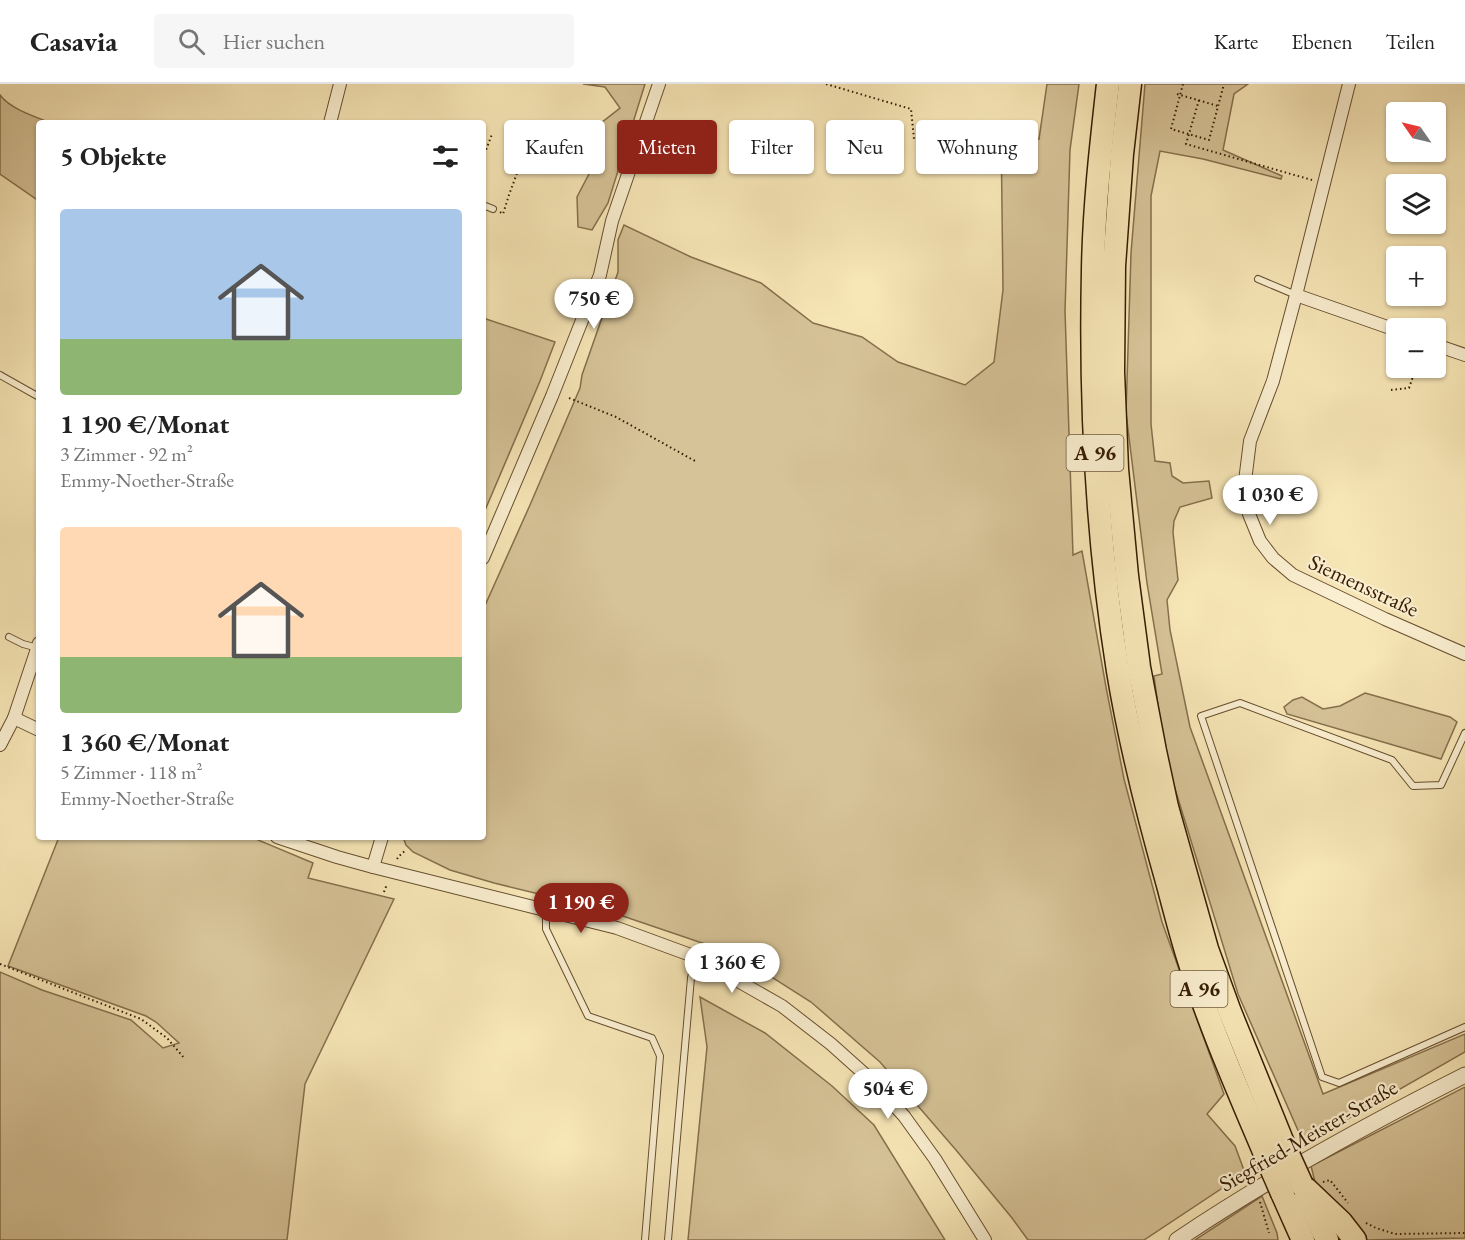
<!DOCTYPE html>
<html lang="de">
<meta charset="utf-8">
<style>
:root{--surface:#fff;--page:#f6f6f6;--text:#222;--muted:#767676;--line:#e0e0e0;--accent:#8f2418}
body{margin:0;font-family:"EB Garamond",serif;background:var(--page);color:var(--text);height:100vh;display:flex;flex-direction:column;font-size:22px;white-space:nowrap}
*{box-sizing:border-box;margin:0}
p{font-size:20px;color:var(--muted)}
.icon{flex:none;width:33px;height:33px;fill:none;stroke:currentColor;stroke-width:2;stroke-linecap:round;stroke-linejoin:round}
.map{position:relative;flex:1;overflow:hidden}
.details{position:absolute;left:36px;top:36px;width:450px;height:720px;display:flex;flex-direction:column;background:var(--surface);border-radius:6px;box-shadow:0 2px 4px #0004}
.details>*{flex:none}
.banner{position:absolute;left:504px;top:36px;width:570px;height:54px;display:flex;gap:12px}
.needle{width:39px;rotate:304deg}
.tools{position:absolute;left:1386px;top:18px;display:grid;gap:12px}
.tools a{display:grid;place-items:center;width:60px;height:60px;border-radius:6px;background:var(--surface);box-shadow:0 2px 4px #0004;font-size:30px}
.price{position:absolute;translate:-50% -51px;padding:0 14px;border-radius:21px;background:#fff;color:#222;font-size:20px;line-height:39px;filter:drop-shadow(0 2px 3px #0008)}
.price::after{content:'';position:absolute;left:50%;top:36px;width:18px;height:14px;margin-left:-9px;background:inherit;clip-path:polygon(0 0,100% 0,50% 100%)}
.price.on{background:var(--accent);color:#fff}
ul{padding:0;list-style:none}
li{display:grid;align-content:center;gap:12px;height:318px;padding:0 24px}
li span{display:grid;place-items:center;height:186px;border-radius:6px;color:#555}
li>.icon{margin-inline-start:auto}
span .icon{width:108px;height:108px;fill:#fffc;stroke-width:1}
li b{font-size:26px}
h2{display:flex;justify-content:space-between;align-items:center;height:72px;padding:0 24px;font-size:26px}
.tag{padding:0 21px;border-radius:6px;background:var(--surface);box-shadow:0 2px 4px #0004;font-size:21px;line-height:54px}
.tag.on{background:var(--accent);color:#fff}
header{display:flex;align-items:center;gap:36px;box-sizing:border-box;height:84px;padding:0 30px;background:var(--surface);border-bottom:2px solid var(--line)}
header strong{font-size:28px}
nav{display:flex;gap:33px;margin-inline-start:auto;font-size:21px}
.search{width:420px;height:54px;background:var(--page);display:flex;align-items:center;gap:15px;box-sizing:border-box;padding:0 21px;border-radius:6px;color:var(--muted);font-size:22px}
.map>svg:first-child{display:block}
</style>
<header>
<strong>Casavia</strong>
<div class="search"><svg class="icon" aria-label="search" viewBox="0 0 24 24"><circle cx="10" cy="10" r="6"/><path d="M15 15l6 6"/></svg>Hier suchen</div>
<nav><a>Karte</a><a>Ebenen</a><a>Teilen</a></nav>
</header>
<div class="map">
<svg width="1465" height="1156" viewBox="0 0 1465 1156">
<rect width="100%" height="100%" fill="#f7e6b6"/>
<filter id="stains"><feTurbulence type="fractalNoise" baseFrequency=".00333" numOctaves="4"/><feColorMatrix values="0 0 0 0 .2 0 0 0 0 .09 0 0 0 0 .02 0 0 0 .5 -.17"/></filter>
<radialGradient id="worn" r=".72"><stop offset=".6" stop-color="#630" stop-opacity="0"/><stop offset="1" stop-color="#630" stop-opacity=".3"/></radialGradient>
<!-- green -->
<g fill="#d6c397" stroke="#866f4c" stroke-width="1.5">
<polygon points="583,0 645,0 608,119 592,146 578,143 577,113 602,65 592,46 620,24 605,3"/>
<polygon points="1047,0 1079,0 1070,66 1065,227 1073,471 1082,467 1106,603 1124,695 1162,838 1224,1010 1207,1030 1235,1062 1245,1089 1144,1156 1028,1156 1012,1134 956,1066 880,978 811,918 748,878 708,861 605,826 494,799 450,786 413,768 406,761 403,753 483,753 483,526 530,421 580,304 582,291 618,188 618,156 624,141 691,173 761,199 813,239 862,253 898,278 965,301 994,278 1003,206 1001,43 1039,55"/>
<polygon points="1145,0 1248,0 1234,10 1223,66 1282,92 1281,95 1203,75 1160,67 1151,112 1151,340 1155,377 1170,379 1172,392 1183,399 1209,397 1212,414 1180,423 1174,437 1173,448 1178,496 1167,516 1170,546 1190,643 1323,1010 1465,950 1465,968 1304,1060 1238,910 1165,672 1154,592 1162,590 1147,499 1126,329 1131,169"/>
<path d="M0 11C10 25 36 33 51 39H39V117L0 90Z"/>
<polygon points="483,234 555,258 540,297 483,431"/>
<polygon points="1365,609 1450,633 1457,638 1441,675 1287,630 1284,623 1293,616 1302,613 1323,625 1340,622"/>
<polygon points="59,753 251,753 313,779 308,794 394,815 305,1000 287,1156 0,1156 0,888 42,906 131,936 163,964 179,959 156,938 146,932 8,882"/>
<polygon points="700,913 765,949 832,1002 874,1041 945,1156 688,1156 707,963"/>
<polygon points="1465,1003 1465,1154 1365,1156 1316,1102 1311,1082"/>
<polygon points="1262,1112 1277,1149 1278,1156 1195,1156"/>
</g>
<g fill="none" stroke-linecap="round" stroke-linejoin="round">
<defs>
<g id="service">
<polyline points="483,121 493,125"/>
<polyline points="1258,195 1296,211"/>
<polyline points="0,291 39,313"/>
<polyline points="9,553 23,560 38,564"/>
<polyline points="1465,649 1441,701 1413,702 1392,676 1240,619 1201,632 1322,993 1339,999 1465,943"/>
<polyline points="546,827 546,845 588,932 652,954 660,972 645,1156"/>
<polyline points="668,1156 691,894 696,873"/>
</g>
<g id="minor">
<polyline points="1349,0 1296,211 1273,297 1250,357 1244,405 1249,430 1260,457 1273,474 1293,491 1385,535 1465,570"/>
<polyline points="330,39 340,0"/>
<polyline points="1296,211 1396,246"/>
<polyline points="1436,261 1465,271"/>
<polyline points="483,474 552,312 600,191 612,137 659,0"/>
<polyline points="14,634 39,646"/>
<polyline points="0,661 14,634 39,559"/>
<polyline points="277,753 337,773 373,783 617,844 696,873 782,922 831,960 869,994 904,1032 935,1075 985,1156"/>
<polyline points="373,783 382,753"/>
</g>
<path id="tertiary" d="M1177 1156C1269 1094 1366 1041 1465 991"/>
<g id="motorway">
<path d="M1108 0C1101 62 1094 124 1093 186 1090 320 1097 455 1118 587 1130 660 1148 731 1168 801 1174 824 1180 847 1187 870 1208 938 1237 1004 1265 1070"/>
<polyline points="1130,0 1122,70 1114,182 1113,288 1117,385 1127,492 1139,583 1155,667 1167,723 1207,865 1230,928 1283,1059"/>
<polyline points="1302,1101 1341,1138 1355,1156"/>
<polyline points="1282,1109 1303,1156"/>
<polyline points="1306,1111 1327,1156"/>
</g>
</defs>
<!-- service casing -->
<use href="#service" stroke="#664e2e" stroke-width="8"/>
<!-- minor casing -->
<use href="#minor" stroke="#664e2e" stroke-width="14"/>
<!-- tertiary casing -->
<use href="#tertiary" stroke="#664e2e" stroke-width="17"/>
<!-- motorway casing -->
<use href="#motorway" stroke="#351b00" stroke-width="25"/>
<!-- path -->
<g stroke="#351b00" stroke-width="2" stroke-dasharray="1.5 3" stroke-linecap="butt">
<polyline points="826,0 911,25 914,55 975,75"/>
<polyline points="1183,0 1171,45 1209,56 1224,0"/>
<polyline points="1177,10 1218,22"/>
<polyline points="1199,16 1186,60 1312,96"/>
<polyline points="483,74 492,50"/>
<polyline points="500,128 503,130 509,111 536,37"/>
<polyline points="1391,306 1409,304 1416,284"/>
<polyline points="569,314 616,333 695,377"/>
<polyline points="397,775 399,772 406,766"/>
<polyline points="384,808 387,800"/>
<polyline points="0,880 141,935 167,954 185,975"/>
<polyline points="1323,1098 1330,1096 1348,1119"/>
<polyline points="1260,1118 1269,1149"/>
<polyline points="1366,1139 1376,1144 1395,1150 1465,1149"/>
</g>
<!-- service -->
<use href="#service" stroke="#faefd0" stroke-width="6"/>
<!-- minor -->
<use href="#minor" stroke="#faefd0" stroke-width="12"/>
<!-- tertiary -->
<use href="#tertiary" stroke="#faefd0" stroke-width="15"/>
<!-- motorway -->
<use href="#motorway" stroke="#f7e6b6" stroke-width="22"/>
<defs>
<g id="motorway-bridge">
<polyline points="1283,1059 1302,1101"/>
<polyline points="1265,1070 1282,1109"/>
</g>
</defs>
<!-- motorway-bridge casing -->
<use href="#motorway-bridge" stroke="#351b00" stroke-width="25" stroke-linecap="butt"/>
<!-- motorway-bridge -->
<use href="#motorway-bridge" stroke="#f7e6b6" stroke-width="22"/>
</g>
<g text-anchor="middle" stroke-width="4.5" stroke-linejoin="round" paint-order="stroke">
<!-- shield labels -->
<g fill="#faefd0" stroke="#705b3e" stroke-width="1.5">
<rect x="1066.5" y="351" width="57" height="36" rx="4.5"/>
<rect x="1170.5" y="887" width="57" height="36" rx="4.5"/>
</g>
<g font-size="21" font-weight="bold" fill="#351b00">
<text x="1095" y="376">A 96</text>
<text x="1199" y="912">A 96</text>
</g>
<!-- street labels -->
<g font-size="22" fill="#351b00" stroke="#faefd0">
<text transform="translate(1364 501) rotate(25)" y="8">Siemensstraße</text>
<text transform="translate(1308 1051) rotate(-30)" y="8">Siegfried-Meister-Straße</text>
</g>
</g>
<rect width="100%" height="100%" filter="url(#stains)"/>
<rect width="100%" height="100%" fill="url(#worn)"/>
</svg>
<div class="tools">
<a><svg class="needle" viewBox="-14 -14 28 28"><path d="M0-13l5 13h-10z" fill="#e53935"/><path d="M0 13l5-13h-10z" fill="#767676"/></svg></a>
<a><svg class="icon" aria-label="layers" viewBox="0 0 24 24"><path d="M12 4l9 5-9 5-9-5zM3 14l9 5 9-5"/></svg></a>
<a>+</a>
<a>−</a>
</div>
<b class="price" style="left:594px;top:246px">750 €</b>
<b class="price" style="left:1270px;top:442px">1 030 €</b>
<b class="price on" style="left:581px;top:850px">1 190 €</b>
<b class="price" style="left:732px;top:910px">1 360 €</b>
<b class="price" style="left:888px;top:1036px">504 €</b>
<div class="banner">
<a class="tag">Kaufen</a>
<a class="tag on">Mieten</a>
<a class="tag">Filter</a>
<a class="tag">Neu</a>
<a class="tag">Wohnung</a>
</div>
<section class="details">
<h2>5 Objekte<svg class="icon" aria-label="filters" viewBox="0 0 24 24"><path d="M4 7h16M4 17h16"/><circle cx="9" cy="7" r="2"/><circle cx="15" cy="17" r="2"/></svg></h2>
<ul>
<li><span style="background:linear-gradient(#a9c7e8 70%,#8fb573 0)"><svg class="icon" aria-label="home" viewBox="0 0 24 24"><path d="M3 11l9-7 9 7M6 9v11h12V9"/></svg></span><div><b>1 190 €/Monat</b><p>3 Zimmer · 92 m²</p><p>Emmy-Noether-Straße</p></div></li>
<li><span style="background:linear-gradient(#ffd9b3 70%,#8fb573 0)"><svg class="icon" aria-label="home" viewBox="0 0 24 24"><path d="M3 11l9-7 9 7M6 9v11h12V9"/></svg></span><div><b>1 360 €/Monat</b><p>5 Zimmer · 118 m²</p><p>Emmy-Noether-Straße</p></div></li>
</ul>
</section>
</div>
